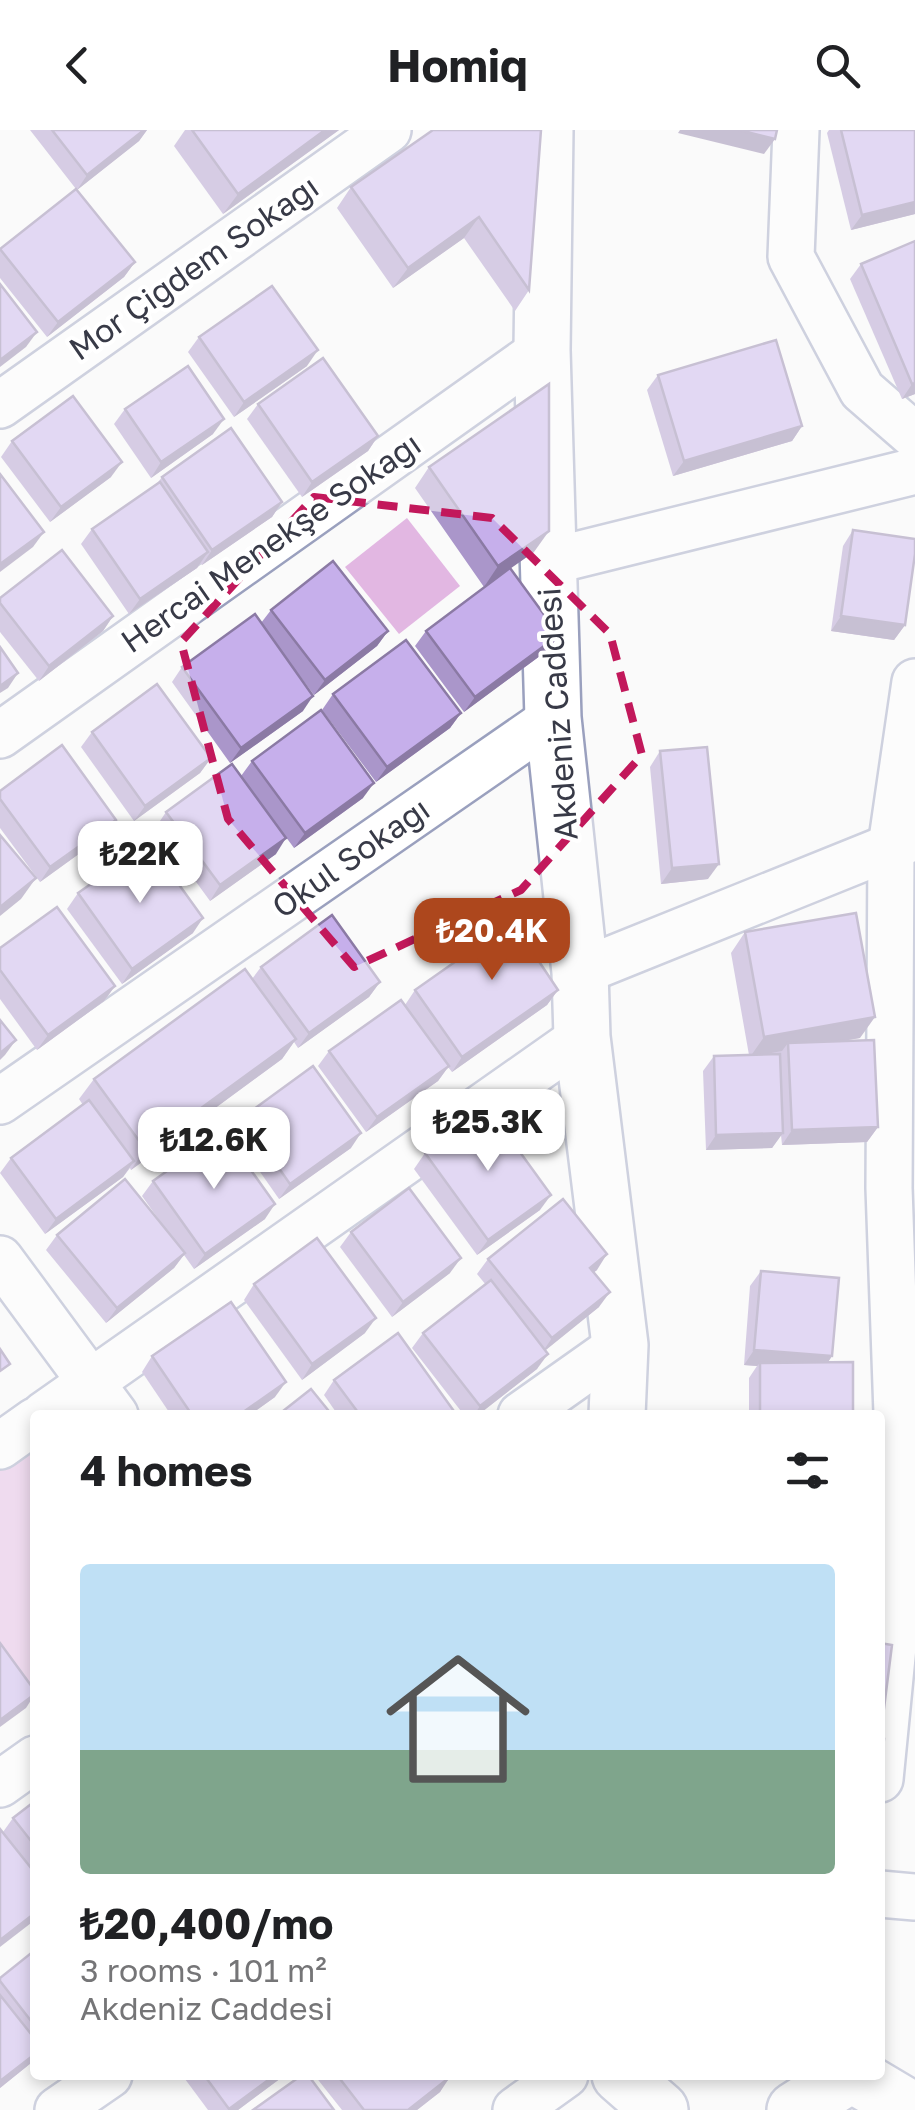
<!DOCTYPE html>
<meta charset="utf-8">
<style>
:root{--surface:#fff;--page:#f6f6f6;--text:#202124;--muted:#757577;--line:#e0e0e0;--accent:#ad471d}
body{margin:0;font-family:"Golos Text",sans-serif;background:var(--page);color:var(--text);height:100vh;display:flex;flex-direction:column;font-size:38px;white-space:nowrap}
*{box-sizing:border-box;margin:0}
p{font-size:32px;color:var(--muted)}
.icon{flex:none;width:55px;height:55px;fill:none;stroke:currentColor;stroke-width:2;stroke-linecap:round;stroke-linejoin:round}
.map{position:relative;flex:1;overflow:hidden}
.side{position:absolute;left:30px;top:1280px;width:855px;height:670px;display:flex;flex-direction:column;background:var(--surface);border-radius:10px;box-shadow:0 5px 15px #0003}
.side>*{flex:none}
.price{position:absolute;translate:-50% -85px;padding:0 22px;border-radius:20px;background:#fff;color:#222;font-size:32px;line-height:65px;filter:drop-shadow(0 2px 5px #0008)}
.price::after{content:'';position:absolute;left:50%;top:60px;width:30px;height:22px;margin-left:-15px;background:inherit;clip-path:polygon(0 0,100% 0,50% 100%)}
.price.on{background:var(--accent);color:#fff}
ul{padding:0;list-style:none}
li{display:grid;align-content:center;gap:20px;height:530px;padding:0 50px}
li+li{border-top:2px solid var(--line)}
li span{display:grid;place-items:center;height:310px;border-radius:10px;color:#555}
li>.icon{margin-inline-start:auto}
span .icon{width:180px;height:180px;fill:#fffc;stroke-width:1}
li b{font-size:42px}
h2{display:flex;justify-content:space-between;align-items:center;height:120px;padding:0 50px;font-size:42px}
header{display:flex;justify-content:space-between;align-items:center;height:130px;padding:0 50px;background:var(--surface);font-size:45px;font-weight:700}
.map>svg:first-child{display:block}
</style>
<header><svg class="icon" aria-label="back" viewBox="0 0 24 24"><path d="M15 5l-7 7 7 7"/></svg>Homiq<svg class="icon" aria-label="search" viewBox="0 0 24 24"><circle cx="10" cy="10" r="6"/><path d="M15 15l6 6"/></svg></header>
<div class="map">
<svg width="915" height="1980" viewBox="0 0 915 1980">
<rect width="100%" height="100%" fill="#fafafa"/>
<!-- green -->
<g fill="#e2b7e2">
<polygon points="407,388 460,456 399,504 345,437"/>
<polygon points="35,1308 35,1573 0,1526 0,1333"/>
</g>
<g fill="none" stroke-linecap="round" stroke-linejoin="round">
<defs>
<g id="street">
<polyline points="796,0 791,127 862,260 915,306"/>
<polyline points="0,275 388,0"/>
<polyline points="548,432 915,341"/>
<polyline points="0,605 542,220"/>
<polyline points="580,842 915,707"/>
<polyline points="0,971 553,588"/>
<polyline points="0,1129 115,1285"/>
<polyline points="44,1285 582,907"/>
<polyline points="521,1285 620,1215"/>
<polyline points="0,1316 35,1291"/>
<polyline points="880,1649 902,1425 889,1058 891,717 915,552"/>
<polyline points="0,1654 35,1629"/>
<polyline points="880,1764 915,1767"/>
<polyline points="58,1980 109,1945"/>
<polyline points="516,1980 565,1945"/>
</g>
<g id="secondary">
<polyline points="545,0 542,220 553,588 580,842 582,907 620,1215 617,1285"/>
<polyline points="620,1945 660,1980"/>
<polyline points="853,1945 912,1980"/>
<polyline points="795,1980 850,1945"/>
</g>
</defs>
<!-- street casing -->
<use href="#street" stroke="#9aa0be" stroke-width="50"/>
<!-- secondary casing -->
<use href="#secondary" stroke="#9aa0be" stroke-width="60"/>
<!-- street -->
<use href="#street" stroke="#fff" stroke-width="45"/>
<!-- secondary -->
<use href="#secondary" stroke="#fff" stroke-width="55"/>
</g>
<!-- wall -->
<g fill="#aa96ca">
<polygon points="30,0 147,0 139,11 77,60 135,132 124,147 47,207 0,148 0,119 76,59"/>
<polygon points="185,0 339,0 223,84 174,16"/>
<polygon points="433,0 529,160 515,181 464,108 393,158 337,78 351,57"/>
<polygon points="829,0 915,0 915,84 851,100 827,3"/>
<polygon points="915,111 915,264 902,269 850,149 861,134"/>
<polygon points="199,207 307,236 234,287 188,222"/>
<polygon points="658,245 802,296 792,311 673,346 647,260"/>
<polygon points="258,274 378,306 368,321 302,367 247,289"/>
<polygon points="125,279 213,304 151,348 114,294"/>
<polygon points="12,311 111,347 50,392 1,327"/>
<polygon points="429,337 534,422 510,438 559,505 548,520 464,582 415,516 426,501 484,457 415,358"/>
<polygon points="162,347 282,372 272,387 202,435 200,433 197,438 129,484 81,414 92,399 156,355"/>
<polygon points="853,400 905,495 894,510 831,501 843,416"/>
<polygon points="0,468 113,486 103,501 39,551 0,502"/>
<polygon points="271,480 388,501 377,516 314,565 296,541 303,581 230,633 172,552 182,537 261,493"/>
<polygon points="333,564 461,583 450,598 376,652 322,580"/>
<polygon points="92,602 211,628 200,643 134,691 81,617"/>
<polygon points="660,621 708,749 661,754 650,637"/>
<polygon points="252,631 363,668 294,718 249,657 276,724 210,771 156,697 166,682 241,646"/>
<polygon points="0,661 105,705 40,752 0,698"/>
<polygon points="78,763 193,803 122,854 67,779"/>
<polygon points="745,802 860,908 840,911 878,997 867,1012 782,1015 781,1005 772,1018 706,1020 703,941 714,926 749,925 731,823"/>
<polygon points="0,818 115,856 104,871 37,920 0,869"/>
<polygon points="550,825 539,832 558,860 547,875 452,942 448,937 438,951 366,1002 318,936 329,921 405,875 415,860"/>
<polygon points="261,837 380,852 369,867 298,918 294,912 282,929 131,1040 130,1038 123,1047 45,1104 0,1043 11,1028 83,975 79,969 94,949 252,849"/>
<polygon points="243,987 351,1018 279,1069 232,1002"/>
<polygon points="425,1023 540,1080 477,1125 414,1039"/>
<polygon points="153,1051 265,1089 194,1139 184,1125 174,1138 106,1193 46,1120 57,1105 169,1104 142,1066"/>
<polygon points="351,1102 450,1143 392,1187 340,1117"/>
<polygon points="488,1129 597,1140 594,1142 599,1177 545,1220 537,1239 478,1285 464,1285 412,1218 423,1203 486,1155 477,1144"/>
<polygon points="761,1141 832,1226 828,1232 853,1285 749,1285 749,1248 757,1236 744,1235 750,1156"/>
<polygon points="254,1154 365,1203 302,1250 244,1170"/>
<polygon points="152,1226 275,1267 250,1285 171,1285 142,1242"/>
<polygon points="334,1250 455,1285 338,1285 324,1265"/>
<polygon points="35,1671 35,1790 3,1702 13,1688"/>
<polygon points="35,1820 35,1928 31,1933 0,1958 0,1848"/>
<polygon points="182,1945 285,1945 238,1980 208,1980"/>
<polygon points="316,1945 449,1945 440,1962 417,1980 342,1980 315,1946"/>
</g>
<!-- shaded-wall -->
<g fill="#8b7aa4">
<polygon points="144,0 147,0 139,11 77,60 87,45"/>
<polygon points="325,0 339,0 223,84 238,64"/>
<polygon points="680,0 739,0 775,9 764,24 678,3"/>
<polygon points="915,72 915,84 851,100 862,85"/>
<polygon points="479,87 464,108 393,158 408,138"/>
<polygon points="135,132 124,147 47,207 58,192"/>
<polygon points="37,202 26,217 0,237 0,230"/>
<polygon points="318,220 307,236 234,287 244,272"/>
<polygon points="915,253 915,264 902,269 912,254"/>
<polygon points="224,289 213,304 151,348 161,332"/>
<polygon points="802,296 792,311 673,346 684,331"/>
<polygon points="378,306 368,321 302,367 312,352"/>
<polygon points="122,332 111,347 50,392 61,377"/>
<polygon points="282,372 272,387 202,435 212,420"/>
<polygon points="549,401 534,422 484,457 498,436"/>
<polygon points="44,402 33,417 0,442 0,434"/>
<polygon points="208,422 197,438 129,484 140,469"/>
<polygon points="113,486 103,501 39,551 49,536"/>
<polygon points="841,486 905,495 894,510 831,501"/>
<polygon points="388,501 377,516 314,565 325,550"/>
<polygon points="559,505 548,520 464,582 475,567"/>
<polygon points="18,543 8,558 0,563 0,556"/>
<polygon points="313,566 303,581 230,633 241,618"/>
<polygon points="461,583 450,598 376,652 387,637"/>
<polygon points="211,628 200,643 134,691 145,676"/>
<polygon points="374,653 363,668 294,718 305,703"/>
<polygon points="116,690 105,705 40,752 50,737"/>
<polygon points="286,708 276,724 210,771 220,755"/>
<polygon points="719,734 708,749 661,754 672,738"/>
<polygon points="36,748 21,769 0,786 0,777"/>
<polygon points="203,788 193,803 122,854 132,839"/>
<polygon points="560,810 550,825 525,843 536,827"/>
<polygon points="380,852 369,867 298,918 309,903"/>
<polygon points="115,856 104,871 37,920 48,905"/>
<polygon points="558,860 547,875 452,942 462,927"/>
<polygon points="875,887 860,908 789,920 788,913 782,921 750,927 764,907"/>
<polygon points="296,909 282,929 131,1040 145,1019"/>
<polygon points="16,910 5,925 0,930 0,923"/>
<polygon points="449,936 438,951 366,1002 377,987"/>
<polygon points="878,997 867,1012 782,1015 792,1000"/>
<polygon points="361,1003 351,1018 279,1069 290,1054"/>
<polygon points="783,1003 772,1018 706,1020 716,1005"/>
<polygon points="134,1031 123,1047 45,1104 56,1089"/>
<polygon points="551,1065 540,1080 477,1125 488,1110"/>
<polygon points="275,1074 265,1089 194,1139 205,1124"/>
<polygon points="185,1123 174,1138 106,1193 117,1178"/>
<polygon points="607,1124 597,1140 580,1153 590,1138"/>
<polygon points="461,1128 450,1143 392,1187 403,1172"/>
<polygon points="610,1162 599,1177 541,1224 552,1208"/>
<polygon points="376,1188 365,1203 302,1250 312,1234"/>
<polygon points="754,1220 832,1226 822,1241 760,1233 757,1236 744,1235"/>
<polygon points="548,1224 537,1239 478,1285 474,1285 480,1276"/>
<polygon points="286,1252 275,1267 250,1285 239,1285"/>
<polygon points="35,1564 26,1578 0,1597 0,1590"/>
<polygon points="35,1783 35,1790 0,1817 0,1810"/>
<polygon points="35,1924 35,1928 31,1933 0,1958 0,1951"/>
<polygon points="275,1945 285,1945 238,1980 228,1980"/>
<polygon points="450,1947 440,1962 417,1980 408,1980"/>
</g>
<!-- building -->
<g fill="#c6afeb" stroke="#8b7aa4" stroke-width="2.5">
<polygon points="52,0 144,0 87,45"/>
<polygon points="192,0 325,0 238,64"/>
<polygon points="433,0 541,0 529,160 479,87 408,138 351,57"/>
<polygon points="739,0 777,0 775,9"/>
<polygon points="841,0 915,0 915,72 862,85"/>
<polygon points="76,59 135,132 58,192 0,119"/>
<polygon points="915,111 915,253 912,254 861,134"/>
<polygon points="0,154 37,202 0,230"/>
<polygon points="272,156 318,220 244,272 199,207"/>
<polygon points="776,210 802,296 684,331 658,245"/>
<polygon points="323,228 378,306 312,352 258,274"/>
<polygon points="188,236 224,289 161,332 125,279"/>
<polygon points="549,254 549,401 498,436 429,337"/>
<polygon points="73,266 122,332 61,377 12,311"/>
<polygon points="231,298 282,372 212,420 162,347"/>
<polygon points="0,344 44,402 0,434"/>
<polygon points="160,352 208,422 140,469 92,399"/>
<polygon points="853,400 915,409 915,424 905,495 841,486"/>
<polygon points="62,420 113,486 49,536 0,473 0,468"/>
<polygon points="333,431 388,501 325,550 271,480"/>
<polygon points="510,438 559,505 475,567 426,501"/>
<polygon points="255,484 313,566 241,618 182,537"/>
<polygon points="406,510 461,583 387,637 333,564"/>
<polygon points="0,517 18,543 0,556"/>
<polygon points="157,554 211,628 145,676 92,602"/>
<polygon points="321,580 374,653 305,703 252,631"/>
<polygon points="62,615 116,690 50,737 0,669 0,661"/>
<polygon points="707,617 719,734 672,738 660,621"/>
<polygon points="232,634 286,708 220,755 166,682"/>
<polygon points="0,705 36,748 0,777"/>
<polygon points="149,713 203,788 132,839 78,763"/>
<polygon points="536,775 560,810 536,827 558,860 462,927 415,860"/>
<polygon points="57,777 115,856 48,905 0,840 0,818"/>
<polygon points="856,783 875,887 764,907 745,802"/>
<polygon points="332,785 380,852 309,903 261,837"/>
<polygon points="245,839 296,909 145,1019 94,949"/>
<polygon points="401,870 449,936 377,987 329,921"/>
<polygon points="0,890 16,910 0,923"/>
<polygon points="874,910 878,997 792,1000 788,913"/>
<polygon points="780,924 783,1003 716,1005 714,926"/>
<polygon points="313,936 361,1003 290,1054 243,987"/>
<polygon points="89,970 134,1031 56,1089 11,1028"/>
<polygon points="488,978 551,1065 488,1110 425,1023"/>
<polygon points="223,1001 275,1074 205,1124 153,1051"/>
<polygon points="125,1049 185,1123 117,1178 57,1105"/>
<polygon points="409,1058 461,1128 403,1172 351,1102"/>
<polygon points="563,1069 607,1124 590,1138 610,1162 552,1208 488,1129"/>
<polygon points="317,1108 376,1188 312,1234 254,1154"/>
<polygon points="761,1141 839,1148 832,1226 754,1220"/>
<polygon points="491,1150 548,1224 480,1276 423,1203"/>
<polygon points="231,1172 286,1252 239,1285 192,1285 152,1226"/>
<polygon points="398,1203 456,1284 454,1285 360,1285 334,1250"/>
<polygon points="0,1219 10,1234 0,1241"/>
<polygon points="853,1232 853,1285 760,1285 760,1233"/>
<polygon points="311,1259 332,1285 278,1285"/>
<polygon points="0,1513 35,1561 35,1564 0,1590"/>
<polygon points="880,1513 892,1515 882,1594 880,1593"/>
<polygon points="880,1609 884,1609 880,1653"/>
<polygon points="35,1671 35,1716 13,1688"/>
<polygon points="0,1699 35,1743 35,1783 0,1810"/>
<polygon points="35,1820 35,1896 0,1851 0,1848"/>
<polygon points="0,1865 35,1909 35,1924 0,1951"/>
<polygon points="204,1945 275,1945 229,1979"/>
<polygon points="302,1945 308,1945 334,1980 253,1980"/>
<polygon points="337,1945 449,1945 450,1947 408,1980 364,1980"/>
</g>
<!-- marked area -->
<path d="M0 0H915V1980H0ZM314 367 492 388 610 504 642 625 521 760 354 837 228 689 181 512Z" fill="#fafafa" fill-opacity=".55" fill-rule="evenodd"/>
<path fill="none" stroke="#c2185b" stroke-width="8" stroke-dasharray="20 12" stroke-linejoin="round" d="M314 367 492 388 610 504 642 625 521 760 354 837 228 689 181 512Z"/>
<g text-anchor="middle" stroke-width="8" stroke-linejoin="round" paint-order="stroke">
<!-- street labels -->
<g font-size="32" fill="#383a47" stroke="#fff">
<text transform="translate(194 138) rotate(-35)" y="11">Mor Çiğdem Sokağı</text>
<text transform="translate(271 413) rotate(-35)" y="11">Hercai Menekşe Sokağı</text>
<text transform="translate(558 584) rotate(-94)" y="11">Akdeniz Caddesi</text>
<text transform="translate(351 728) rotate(-35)" y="11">Okul Sokağı</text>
</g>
</g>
</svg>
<b class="price" style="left:140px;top:776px">₺22K</b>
<b class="price on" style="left:492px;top:853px">₺20.4K</b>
<b class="price" style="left:488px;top:1044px">₺25.3K</b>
<b class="price" style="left:214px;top:1062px">₺12.6K</b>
<section class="side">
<h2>4 homes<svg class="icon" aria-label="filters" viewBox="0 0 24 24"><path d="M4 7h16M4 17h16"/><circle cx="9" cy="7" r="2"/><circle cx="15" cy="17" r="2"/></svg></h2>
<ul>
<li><span style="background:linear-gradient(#bfe0f5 60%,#7fa58c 0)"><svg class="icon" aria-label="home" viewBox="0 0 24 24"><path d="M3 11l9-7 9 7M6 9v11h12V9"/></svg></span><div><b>₺20,400/mo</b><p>3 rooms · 101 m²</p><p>Akdeniz Caddesi</p></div></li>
</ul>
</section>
</div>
